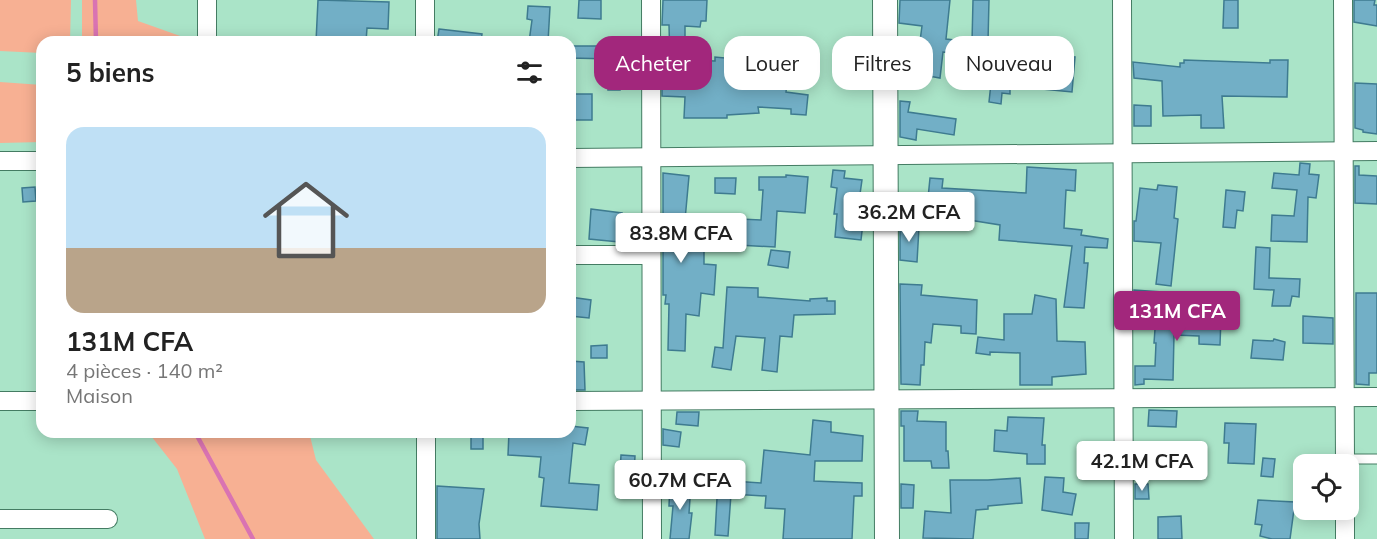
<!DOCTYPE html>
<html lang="fr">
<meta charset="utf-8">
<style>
:root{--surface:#fff;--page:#f6f6f6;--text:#222;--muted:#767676;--line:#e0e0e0;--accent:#a2277c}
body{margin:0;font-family:Mulish,sans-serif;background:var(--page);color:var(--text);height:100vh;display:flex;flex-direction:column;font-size:22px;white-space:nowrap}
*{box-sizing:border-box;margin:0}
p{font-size:20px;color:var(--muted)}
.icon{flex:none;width:33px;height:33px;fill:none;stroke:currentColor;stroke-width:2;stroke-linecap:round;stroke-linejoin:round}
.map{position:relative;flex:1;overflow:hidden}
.drawer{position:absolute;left:36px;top:36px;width:540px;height:402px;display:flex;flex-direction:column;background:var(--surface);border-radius:18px;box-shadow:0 3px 15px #0003}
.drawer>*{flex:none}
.hud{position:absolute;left:594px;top:36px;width:570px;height:54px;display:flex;gap:12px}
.tools{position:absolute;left:1293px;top:454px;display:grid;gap:12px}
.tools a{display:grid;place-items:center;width:66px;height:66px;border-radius:12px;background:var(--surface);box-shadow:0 3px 15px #0003;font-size:30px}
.price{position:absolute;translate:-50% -51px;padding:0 14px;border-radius:6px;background:#fff;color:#222;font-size:20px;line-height:39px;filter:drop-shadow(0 2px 3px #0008)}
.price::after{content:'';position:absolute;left:50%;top:36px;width:18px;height:14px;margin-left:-9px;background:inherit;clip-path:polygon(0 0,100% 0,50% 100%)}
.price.selected{background:var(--accent);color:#fff}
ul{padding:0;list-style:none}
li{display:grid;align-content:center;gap:12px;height:318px;padding:0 30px}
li+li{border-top:2px solid var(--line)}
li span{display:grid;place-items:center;height:186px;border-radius:18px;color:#555}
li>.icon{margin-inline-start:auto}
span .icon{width:108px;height:108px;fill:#fffc;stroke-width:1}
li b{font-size:26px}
h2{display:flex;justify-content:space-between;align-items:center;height:72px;padding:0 30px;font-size:26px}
.chip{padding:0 21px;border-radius:18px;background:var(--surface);box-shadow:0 3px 15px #0003;font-size:21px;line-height:54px}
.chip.selected{background:var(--accent);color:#fff}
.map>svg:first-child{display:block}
</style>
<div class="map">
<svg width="1377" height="539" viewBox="0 0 1377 539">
<rect width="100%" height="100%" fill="#aae4c8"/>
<!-- green -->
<g fill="#f7b093">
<polygon points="0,0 71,0 70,42 42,42 42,53 0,51"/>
<polygon points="82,0 136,0 138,21 183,37 183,42 82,42"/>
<polygon points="0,82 42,85 42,142 0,143"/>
<polygon points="148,432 309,432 316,460 374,539 205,539 177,469"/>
</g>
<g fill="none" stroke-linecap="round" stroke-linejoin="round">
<!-- stream -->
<g stroke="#d973b2" stroke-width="4.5">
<polyline points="95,0 96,42"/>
<polyline points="195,432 253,539"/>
</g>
</g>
<!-- building -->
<g fill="#72afc6" stroke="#3e7b90" stroke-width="1.5">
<polygon points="318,0 389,2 388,29 367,28 366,42 316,42"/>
<polygon points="579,0 601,0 601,19 578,18"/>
<polygon points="663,0 707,0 706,21 701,21 700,27 685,26 685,60 715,61 715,57 756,61 756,73 777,74 777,82 787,83 786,92 808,95 806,115 791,114 791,109 758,107 759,113 727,115 727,118 684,118 685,97 662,96 662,62 670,62 669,25 662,25"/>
<polygon points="900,0 950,0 946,39 972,42 973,0 989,0 988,42 1023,45 1022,53 1075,57 1072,92 1010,86 1010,94 1002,93 1001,104 989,102 994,56 943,52 940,78 929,76 928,80 910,78 910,81 900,80 899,62 917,64 922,26 899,23"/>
<polygon points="1224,0 1238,0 1238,28 1223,28"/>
<polygon points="1354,0 1375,0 1374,5 1377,5 1377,26 1354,22"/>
<polygon points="528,6 550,7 548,42 529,42 532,20 527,19"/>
<polygon points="439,29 482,34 481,42 437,42"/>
<polygon points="570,46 612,46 612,59 570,58"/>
<polygon points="1184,60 1270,63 1270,60 1288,60 1287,97 1222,96 1224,128 1201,128 1201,115 1163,116 1162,81 1134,78 1133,62 1180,67 1180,63 1184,63"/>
<polygon points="609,64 620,64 620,90 608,90"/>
<polygon points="1355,83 1377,84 1377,134 1363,132 1363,130 1355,128"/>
<rect x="570" y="94" width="22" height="26"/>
<polygon points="900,101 910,102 908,112 956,119 954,135 917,129 916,140 900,137"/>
<polygon points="1134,105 1151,106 1151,126 1134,126"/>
<polygon points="1300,163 1310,164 1309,174 1319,175 1316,198 1308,197 1307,242 1271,241 1272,215 1294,216 1297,190 1272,188 1274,173 1299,175"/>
<polygon points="1355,166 1359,166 1359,175 1377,176 1377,204 1355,203"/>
<polygon points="1027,167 1076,170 1075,191 1066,190 1064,228 1082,230 1081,235 1108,239 1107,248 1085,247 1084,263 1088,263 1084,308 1064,307 1072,246 999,240 1000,225 969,220 926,218 930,178 943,179 942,188 1026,193"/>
<polygon points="833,170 845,171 844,178 862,180 856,222 863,223 861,240 835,237 837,214 834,214 837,188 831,187"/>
<polygon points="663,173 689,176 685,220 681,220 680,248 684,249 684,251 704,250 704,264 716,265 714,295 701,293 699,316 686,314 685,351 668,350 669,304 665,304 666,295 663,295"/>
<polygon points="786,175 808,177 805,213 777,211 775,247 738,245 740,219 761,220 763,190 759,190 759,177 786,177"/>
<polygon points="715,178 736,178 735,194 715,193"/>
<polygon points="1158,185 1177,187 1174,218 1178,219 1171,286 1156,284 1161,243 1134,241 1134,221 1136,221 1140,188 1157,190"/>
<polygon points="35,187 36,201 23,202 22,188"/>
<polygon points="1226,190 1245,192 1243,211 1237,210 1235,228 1223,227"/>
<polygon points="591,209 622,213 619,242 589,239"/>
<polygon points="900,225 919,227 917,262 900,260"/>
<polygon points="1256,247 1270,248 1269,278 1300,279 1299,297 1292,296 1290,306 1272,306 1274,290 1254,289"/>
<polygon points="771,250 790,252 788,268 768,265"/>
<polygon points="900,284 922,285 921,295 977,300 976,334 961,333 961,326 933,324 931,343 925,342 924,365 921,365 920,385 901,384"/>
<polygon points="727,287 758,288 758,297 810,301 810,299 827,298 827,301 835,301 835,314 794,315 792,337 780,336 777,372 762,370 765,338 736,336 731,370 712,367 715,347 723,348"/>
<polygon points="1134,290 1162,292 1161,306 1134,304"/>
<polygon points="1356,293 1377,293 1377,373 1369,373 1369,385 1356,384"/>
<polygon points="1035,295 1056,299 1057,341 1085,342 1086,374 1052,377 1052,385 1020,385 1020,353 990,352 990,355 976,353 978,337 1004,340 1004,314 1032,314"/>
<polygon points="570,297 591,300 589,318 570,316"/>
<polygon points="1157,313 1221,317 1220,345 1199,344 1199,336 1174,335 1173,380 1144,379 1144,384 1135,385 1135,366 1155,366 1156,343 1154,343 1155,329 1157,329"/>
<polygon points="1303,316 1333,318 1333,344 1303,343"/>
<polygon points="1274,339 1285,342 1283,360 1251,358 1253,340 1273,341"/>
<polygon points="607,345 607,358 591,358 591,346"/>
<polygon points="570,361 584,362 585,390 570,390"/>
<polygon points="1149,410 1177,411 1176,427 1148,426"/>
<polygon points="901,411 918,411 917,421 946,422 946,451 948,451 949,468 932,468 931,461 904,461 904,426 901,426"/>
<polygon points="677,412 699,412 698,426 676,424"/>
<polygon points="1008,417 1044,418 1042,445 1045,445 1045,464 1027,464 1027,454 994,451 995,430 1007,431"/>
<polygon points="813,420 831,422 831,432 863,436 862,461 815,461 814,481 862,483 862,496 854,496 852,539 783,539 785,509 765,508 766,496 731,494 728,536 715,535 718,480 761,483 764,450 810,455"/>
<polygon points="1225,423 1256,424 1254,464 1228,463 1229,443 1224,443"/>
<polygon points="570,426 588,428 585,445 573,443 569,483 599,485 597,510 541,506 544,478 539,477 541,457 508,455 509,432 570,432"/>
<polygon points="663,429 681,432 679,447 663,445"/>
<rect x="471" y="432" width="12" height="17"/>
<polygon points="621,455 635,456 634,473 620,472"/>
<polygon points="1263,458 1275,459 1273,477 1261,476"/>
<polygon points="1045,477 1064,478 1063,492 1076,494 1072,515 1042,510"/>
<polygon points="1020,478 1022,503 988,506 988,509 976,510 973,539 923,538 925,511 951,513 950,480 988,480"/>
<polygon points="670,483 691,484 689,513 692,513 689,539 670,539 673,506 669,506"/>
<polygon points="901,484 914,485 913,508 901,508"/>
<polygon points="1135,484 1148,484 1149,499 1135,499"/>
<polygon points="437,486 484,489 479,524 480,539 437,539"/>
<polygon points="1258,500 1295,502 1290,539 1272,539 1260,536 1262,525 1255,524"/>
<polygon points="1181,516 1182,539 1158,539 1158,517"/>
<polygon points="1075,523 1089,523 1088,539 1075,539"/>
</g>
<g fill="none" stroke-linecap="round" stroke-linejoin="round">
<defs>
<polyline id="lane" points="1345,459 1377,459"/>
<g id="street">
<polyline points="207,0 207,42"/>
<polyline points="425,0 425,42"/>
<polyline points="651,0 652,539"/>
<polyline points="1122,0 1124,539"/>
<polyline points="1343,0 1345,465"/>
<polyline points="570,158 1377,151"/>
<polyline points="0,161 42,161"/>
<polyline points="570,255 651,255"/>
<polyline points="0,401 42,401"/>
<polyline points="570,401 1377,397"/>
<polyline points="426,432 426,539"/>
<polyline points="1345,510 1345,539"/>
<polyline points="0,519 108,519"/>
</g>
<polyline id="secondary" points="885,0 887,539"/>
</defs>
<!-- lane casing -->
<use href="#lane" stroke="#447c63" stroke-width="11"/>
<!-- street casing -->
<use href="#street" stroke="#447c63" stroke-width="20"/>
<!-- secondary casing -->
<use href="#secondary" stroke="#447c63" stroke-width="26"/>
<!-- lane -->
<use href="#lane" stroke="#fff" stroke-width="9"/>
<!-- street -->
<use href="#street" stroke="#fff" stroke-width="18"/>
<!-- secondary -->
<use href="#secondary" stroke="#fff" stroke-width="24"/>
</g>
</svg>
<div class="tools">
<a><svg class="icon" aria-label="locate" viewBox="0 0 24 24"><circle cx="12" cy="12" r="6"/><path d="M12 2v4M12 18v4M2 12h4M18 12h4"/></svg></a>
</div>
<b class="price" style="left:909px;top:243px">36.2M CFA</b>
<b class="price" style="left:681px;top:264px">83.8M CFA</b>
<b class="price selected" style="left:1177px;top:342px">131M CFA</b>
<b class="price" style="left:1142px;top:492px">42.1M CFA</b>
<b class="price" style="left:680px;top:511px">60.7M CFA</b>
<div class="hud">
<a class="chip selected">Acheter</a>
<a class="chip">Louer</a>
<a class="chip">Filtres</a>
<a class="chip">Nouveau</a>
</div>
<section class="drawer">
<h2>5 biens<svg class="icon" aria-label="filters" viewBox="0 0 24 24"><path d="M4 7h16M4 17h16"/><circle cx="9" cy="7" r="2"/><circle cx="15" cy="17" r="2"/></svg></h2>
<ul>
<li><span style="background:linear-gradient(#bfe0f5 65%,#b9a48a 0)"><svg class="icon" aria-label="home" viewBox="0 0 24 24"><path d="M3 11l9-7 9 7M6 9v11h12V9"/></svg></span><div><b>131M CFA</b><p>4 pièces · 140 m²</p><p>Maison</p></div></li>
</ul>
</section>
</div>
